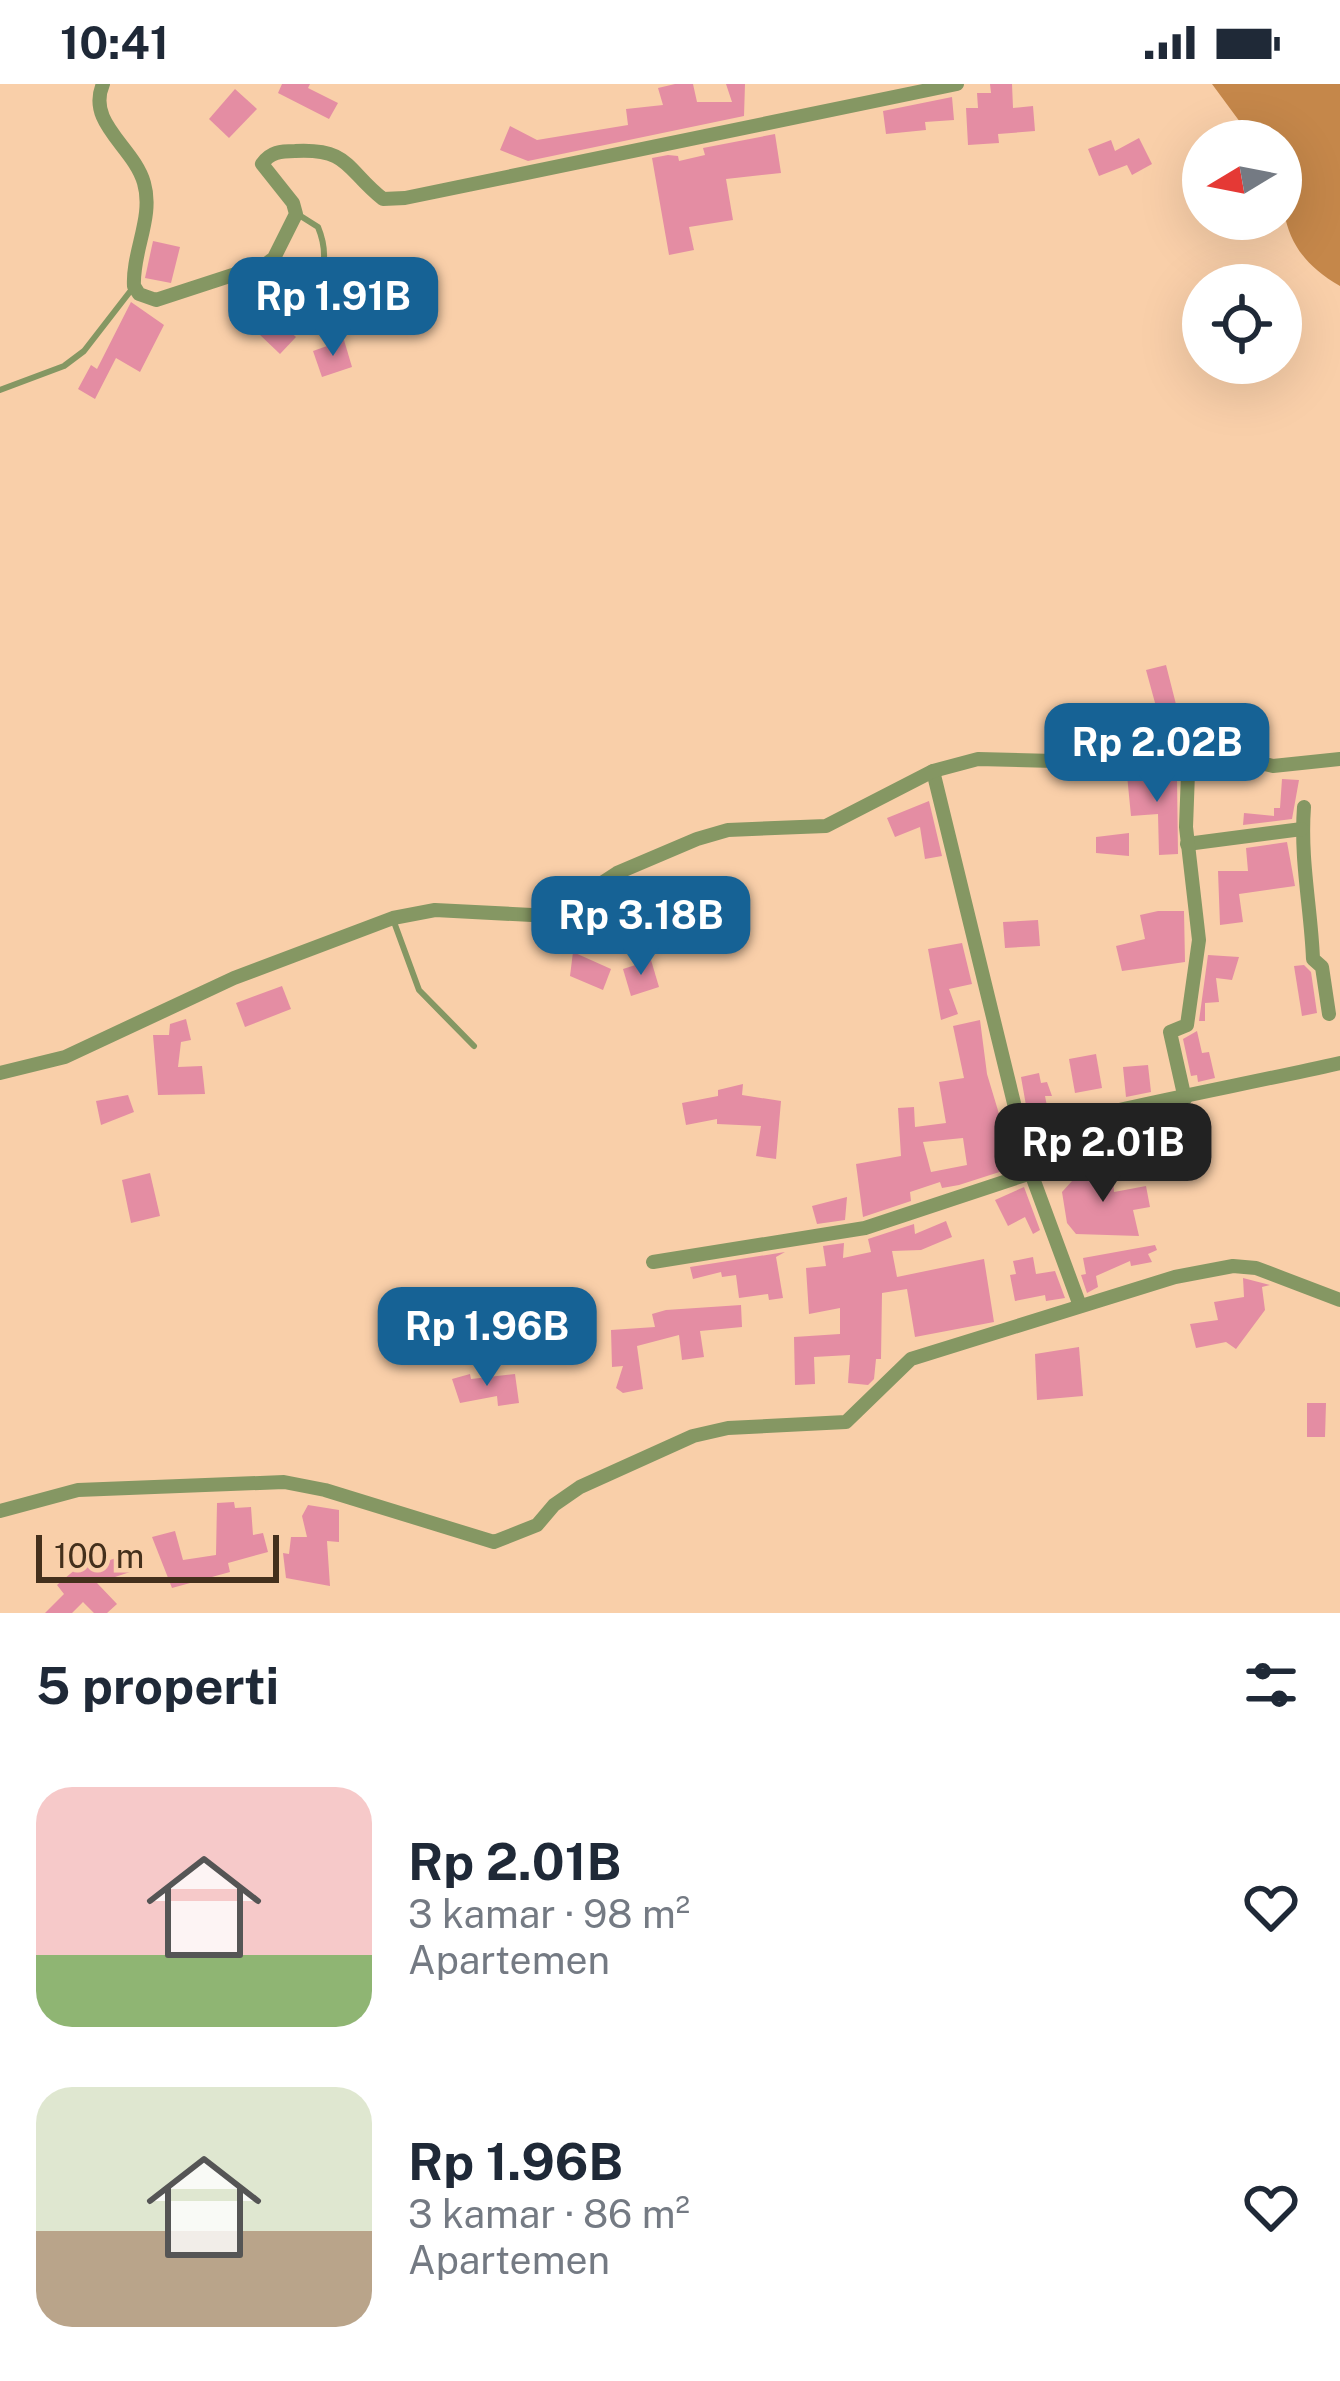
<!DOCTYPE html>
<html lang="id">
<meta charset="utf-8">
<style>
:root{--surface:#fff;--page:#f2f2f3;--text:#1f2937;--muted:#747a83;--accent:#166295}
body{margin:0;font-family:"Public Sans",sans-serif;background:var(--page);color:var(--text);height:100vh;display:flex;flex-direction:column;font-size:45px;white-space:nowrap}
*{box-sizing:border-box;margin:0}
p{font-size:39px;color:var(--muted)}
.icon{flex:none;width:66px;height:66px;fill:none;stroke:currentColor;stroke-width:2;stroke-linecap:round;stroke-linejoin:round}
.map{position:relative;height:1529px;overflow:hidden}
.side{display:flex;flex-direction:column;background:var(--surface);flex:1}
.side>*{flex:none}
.needle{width:78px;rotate:260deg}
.controls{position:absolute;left:1182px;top:36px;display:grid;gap:24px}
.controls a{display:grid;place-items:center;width:120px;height:120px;border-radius:50%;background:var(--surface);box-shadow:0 12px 48px #0002;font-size:60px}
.scale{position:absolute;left:36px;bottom:30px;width:243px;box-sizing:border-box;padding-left:12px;border:6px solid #44301c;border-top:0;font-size:33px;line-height:42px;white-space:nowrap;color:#44301c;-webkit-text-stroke:9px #f9cfa9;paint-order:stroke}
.price{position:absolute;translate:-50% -102px;padding:0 27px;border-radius:24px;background:var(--accent);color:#fff;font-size:39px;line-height:78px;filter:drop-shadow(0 3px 6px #0008)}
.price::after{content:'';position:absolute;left:50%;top:72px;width:36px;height:27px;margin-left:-18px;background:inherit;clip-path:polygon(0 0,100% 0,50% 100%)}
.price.on{background:#222;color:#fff}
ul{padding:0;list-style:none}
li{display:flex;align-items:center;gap:36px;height:300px;padding:0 36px}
li span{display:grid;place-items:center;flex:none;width:336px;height:240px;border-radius:36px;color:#555}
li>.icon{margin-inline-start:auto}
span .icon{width:144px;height:144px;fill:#fffc;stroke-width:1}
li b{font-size:51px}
h2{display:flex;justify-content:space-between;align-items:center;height:144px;padding:0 36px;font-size:51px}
.status{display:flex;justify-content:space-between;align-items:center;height:84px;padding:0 60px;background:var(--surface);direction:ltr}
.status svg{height:33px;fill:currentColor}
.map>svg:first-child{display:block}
</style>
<div class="status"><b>10:41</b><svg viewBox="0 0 49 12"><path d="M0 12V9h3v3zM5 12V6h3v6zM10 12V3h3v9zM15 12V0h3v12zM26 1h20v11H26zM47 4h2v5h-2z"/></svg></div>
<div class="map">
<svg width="1340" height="1529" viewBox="0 0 1340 1529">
<rect width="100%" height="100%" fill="#f9cfa9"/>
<!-- forest -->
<path fill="#c5874a" d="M1212 0H1340V202C1277 166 1281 121 1281 57H1254Z"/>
<!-- building -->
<g fill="#e48da3" fill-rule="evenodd">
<polygon points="282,0 310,0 308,4 338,19 329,35 278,9"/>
<polygon points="675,0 693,0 697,18 732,18 726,0 745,0 744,32 528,77 500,66 510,42 537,56 628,41 626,25 663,21 658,4"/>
<polygon points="990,0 1012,0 1013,24 1033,22 1035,47 998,50 999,59 968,61 966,24 978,24 977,9 991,9"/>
<polygon points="235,5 257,25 229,54 209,35"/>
<polygon points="952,13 954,36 925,38 926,46 886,50 883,27"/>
<polygon points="775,50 781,89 726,95 733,136 689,143 694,166 669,171 652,74 668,71 678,72 679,77 705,71 703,64"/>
<polygon points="1139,54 1152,80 1132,91 1127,81 1099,92 1088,65 1111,56 1115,67"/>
<polygon points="153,157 180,163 171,199 145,194"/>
<polygon points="131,218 164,241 140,288 116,274 95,315 78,305 91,281 97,285"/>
<polygon points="273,232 296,253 280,270 258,249"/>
<polygon points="344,256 352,283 322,293 313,267"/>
<polygon points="1166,581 1180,636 1218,637 1218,651 1120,658 1118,641 1160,637 1146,586"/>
<polygon points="1167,683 1167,697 1177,694 1178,770 1159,771 1158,730 1131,732 1127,691"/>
<polygon points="1282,695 1299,696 1292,735 1243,741 1244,729 1274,732 1274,724 1280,724"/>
<polygon points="929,717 942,772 925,775 920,743 895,753 887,734"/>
<polygon points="1129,749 1129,772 1096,769 1096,753"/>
<polygon points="1287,758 1295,802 1239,810 1243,838 1220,841 1218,787 1248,787 1246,764"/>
<polygon points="1158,827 1184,827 1185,878 1122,887 1116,862 1145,855 1140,831"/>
<polygon points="1038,836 1040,862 1005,864 1003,838"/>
<polygon points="962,859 972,900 949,905 958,930 941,936 928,865"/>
<polygon points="573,868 611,885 603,906 570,892"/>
<polygon points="1208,871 1239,873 1232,896 1216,894 1219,918 1205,919 1205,937 1199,937"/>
<polygon points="651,876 659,903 631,912 623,885"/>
<polygon points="1304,881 1311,888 1317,929 1302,932 1294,882"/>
<polygon points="282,902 291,925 245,943 236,919"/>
<polygon points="186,935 191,956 181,958 178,983 202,982 205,1010 158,1011 153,951 169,951 170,940"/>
<path d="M980 936 987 990 1015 1083 959 1101 942 1104 940 1098 910 1108 911 1117 863 1133 856 1080 901 1072 898 1024 914 1023 915 1043 946 1039 939 998 964 994 953 942ZM963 1054 967 1081 931 1088 923 1058Z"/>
<polygon points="1197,947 1202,969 1209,968 1215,994 1198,998 1197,991 1191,992 1183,955"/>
<polygon points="1096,970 1102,1004 1075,1009 1069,975"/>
<polygon points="1148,981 1151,1008 1126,1013 1123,983"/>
<polygon points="1039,989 1041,999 1047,998 1052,1012 1045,1012 1047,1022 1027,1027 1021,993"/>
<polygon points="743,1000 742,1011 781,1017 776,1075 756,1072 761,1042 717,1040 717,1035 686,1041 682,1019 718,1012 718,1006"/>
<polygon points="128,1011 134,1028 101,1041 96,1017"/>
<polygon points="1112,1080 1114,1108 1146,1102 1150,1123 1133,1126 1139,1152 1076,1150 1067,1139 1062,1108 1072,1097 1098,1091 1097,1081"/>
<polygon points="150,1089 160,1132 131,1139 122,1096"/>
<polygon points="1024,1103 1040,1146 1033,1150 1025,1133 1008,1142 995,1116"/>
<polygon points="847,1113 845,1136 817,1140 812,1122"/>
<polygon points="946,1137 952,1153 921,1166 892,1167 897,1193 984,1175 994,1238 915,1253 907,1205 882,1209 881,1275 876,1275 874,1295 868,1301 848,1299 850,1271 814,1273 815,1300 795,1301 794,1253 840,1250 840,1224 809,1230 806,1184 826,1182 823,1162 844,1159 843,1174 871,1168 868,1155 914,1140 915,1150"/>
<polygon points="1155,1161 1157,1166 1148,1170 1152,1178 1131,1182 1130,1177 1096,1192 1098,1203 1087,1209 1081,1191 1086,1190 1083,1174"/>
<polygon points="785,1168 776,1173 783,1214 769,1216 768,1210 739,1214 736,1191 722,1193 721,1188 693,1195 690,1183"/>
<polygon points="1033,1173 1036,1190 1055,1187 1065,1214 1046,1217 1045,1211 1015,1217 1010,1191 1016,1190 1013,1177"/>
<polygon points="1243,1194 1270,1201 1262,1203 1265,1226 1236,1265 1226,1258 1196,1264 1190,1240 1218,1236 1214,1218 1244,1213"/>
<polygon points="741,1221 742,1243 700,1247 704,1273 682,1276 679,1251 637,1262 643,1305 623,1309 616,1304 623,1282 612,1283 611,1246 655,1243 652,1230 666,1226"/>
<polygon points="1079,1263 1083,1312 1037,1316 1035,1270"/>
<polygon points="470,1290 471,1295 515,1290 519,1319 498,1322 497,1312 460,1319 452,1295"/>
<polygon points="1307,1319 1326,1319 1325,1353 1307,1353"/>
<polygon points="234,1418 235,1424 251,1423 253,1451 263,1449 268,1468 228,1479 230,1488 172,1504 152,1453 175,1447 183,1476 216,1471 217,1419"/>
<polygon points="308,1421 339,1426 339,1458 327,1457 330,1502 286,1494 283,1469 289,1470 291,1453 307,1453 302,1432"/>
<polygon points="130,1469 136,1486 97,1499 117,1520 107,1529 94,1529 83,1518 72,1529 45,1529 64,1510 57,1501 90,1473 96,1481"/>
</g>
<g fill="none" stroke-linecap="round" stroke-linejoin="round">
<!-- service -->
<g stroke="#859763" stroke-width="6">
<path d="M291 240C314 208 335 184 318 143L299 131"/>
<polyline points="0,306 64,282 84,267 132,205"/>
<polyline points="394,838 419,906 474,962"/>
</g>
<!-- minor -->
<g stroke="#859763" stroke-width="14">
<path d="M103 0C86 39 134 63 144 99 154 133 132 168 134 202L139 210 156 216 266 180 274 174 296 130 293 119 262 80C270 68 281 67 295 67 350 64 346 86 383 115L405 114 957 0"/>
<polyline points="933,687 1031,1089 1079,1219"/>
<path d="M1304 723C1300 776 1311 824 1313 875L1322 883 1329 930"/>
<polyline points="1187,760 1302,745"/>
<polyline points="0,989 65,973 234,894 393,834 435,826 551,832 617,789 697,755 728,746 826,742 933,687 978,675 1054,677 1189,662 1273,682 1340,675"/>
<polyline points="1185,1015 1170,948 1187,941 1199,856 1186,743 1189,662"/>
<path d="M1024 1050C1128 1021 1234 1003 1340 979"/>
<polyline points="653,1178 865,1144 1031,1089"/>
<polyline points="0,1427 78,1406 284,1398 325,1406 494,1458 537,1441 554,1421 580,1403 693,1352 728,1344 846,1338 911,1275 1175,1193 1233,1182 1256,1184 1340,1216"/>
</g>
</g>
</svg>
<div class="controls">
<a><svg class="needle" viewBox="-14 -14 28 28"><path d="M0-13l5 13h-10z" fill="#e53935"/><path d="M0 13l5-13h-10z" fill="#747a83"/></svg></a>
<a><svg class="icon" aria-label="locate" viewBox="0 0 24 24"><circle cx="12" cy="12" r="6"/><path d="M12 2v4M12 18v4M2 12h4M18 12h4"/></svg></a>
</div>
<div class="scale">100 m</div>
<b class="price" style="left:333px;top:275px">Rp 1.91B</b>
<b class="price" style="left:1157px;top:721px">Rp 2.02B</b>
<b class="price" style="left:641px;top:894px">Rp 3.18B</b>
<b class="price on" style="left:1103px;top:1121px">Rp 2.01B</b>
<b class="price" style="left:487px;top:1305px">Rp 1.96B</b>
</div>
<section class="side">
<h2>5 properti<svg class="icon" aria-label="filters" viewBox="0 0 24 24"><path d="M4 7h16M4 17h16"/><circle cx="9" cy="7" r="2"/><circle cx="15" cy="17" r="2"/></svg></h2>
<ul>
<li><span style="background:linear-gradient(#f6c9c9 70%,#8fb573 0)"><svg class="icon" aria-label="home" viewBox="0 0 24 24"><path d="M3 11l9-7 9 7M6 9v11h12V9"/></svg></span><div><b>Rp 2.01B</b><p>3 kamar · 98 m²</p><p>Apartemen</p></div><svg class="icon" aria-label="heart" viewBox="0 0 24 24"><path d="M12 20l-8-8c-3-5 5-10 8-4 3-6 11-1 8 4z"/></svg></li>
<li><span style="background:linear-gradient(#dfe7d0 60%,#b9a48a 0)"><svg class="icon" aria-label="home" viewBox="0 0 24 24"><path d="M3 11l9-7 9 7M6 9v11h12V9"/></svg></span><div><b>Rp 1.96B</b><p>3 kamar · 86 m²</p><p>Apartemen</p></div><svg class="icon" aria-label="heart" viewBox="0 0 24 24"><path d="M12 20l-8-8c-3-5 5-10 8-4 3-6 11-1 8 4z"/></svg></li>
</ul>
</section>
